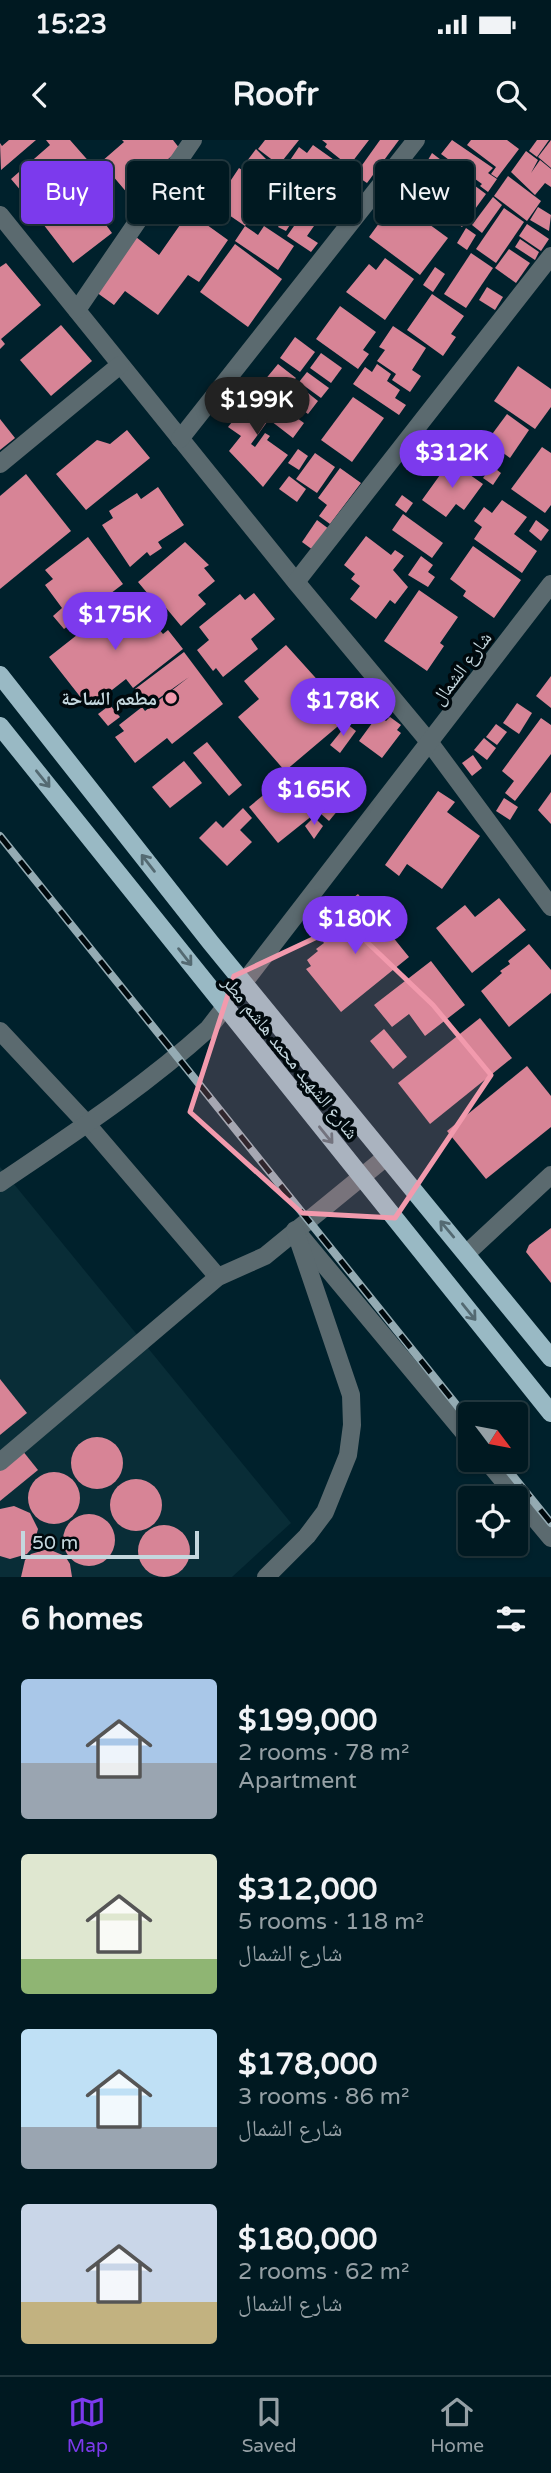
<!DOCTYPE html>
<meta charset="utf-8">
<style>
:root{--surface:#001921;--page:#0a222a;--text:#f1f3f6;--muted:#95a0a5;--line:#22383f;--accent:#7c3aed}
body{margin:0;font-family:"Varela Round","Noto Naskh Arabic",sans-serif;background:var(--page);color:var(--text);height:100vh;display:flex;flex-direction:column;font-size:26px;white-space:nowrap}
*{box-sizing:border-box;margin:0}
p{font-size:23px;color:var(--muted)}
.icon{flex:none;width:38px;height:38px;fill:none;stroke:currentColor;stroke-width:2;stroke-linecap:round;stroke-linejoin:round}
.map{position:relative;height:1437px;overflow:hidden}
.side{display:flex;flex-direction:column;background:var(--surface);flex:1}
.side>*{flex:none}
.guide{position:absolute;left:21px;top:21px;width:509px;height:63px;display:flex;gap:14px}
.needle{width:46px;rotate:122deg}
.buttons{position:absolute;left:458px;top:1262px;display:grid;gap:14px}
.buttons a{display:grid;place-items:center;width:70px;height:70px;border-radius:7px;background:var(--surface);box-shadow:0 2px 5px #0004,0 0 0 2px var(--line);font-size:35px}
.scale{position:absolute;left:21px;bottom:18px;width:178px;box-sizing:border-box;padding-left:7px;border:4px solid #c4d7de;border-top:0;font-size:19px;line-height:24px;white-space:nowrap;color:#c4d7de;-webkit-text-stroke:5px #00090d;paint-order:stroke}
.price{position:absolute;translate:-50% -60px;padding:0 16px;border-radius:24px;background:var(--accent);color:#fff;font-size:23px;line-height:46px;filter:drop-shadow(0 2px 4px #0008)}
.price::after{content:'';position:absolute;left:50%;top:42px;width:21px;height:16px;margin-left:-10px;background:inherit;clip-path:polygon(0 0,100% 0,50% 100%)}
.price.active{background:#222;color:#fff}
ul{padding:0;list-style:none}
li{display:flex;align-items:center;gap:21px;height:175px;padding:0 21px}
li span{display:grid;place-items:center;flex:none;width:196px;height:140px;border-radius:7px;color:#555}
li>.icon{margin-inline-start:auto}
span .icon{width:84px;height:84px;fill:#fffc;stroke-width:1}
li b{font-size:30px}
h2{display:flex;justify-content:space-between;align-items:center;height:84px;padding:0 21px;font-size:30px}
.pill{padding:0 24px;border-radius:7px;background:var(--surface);box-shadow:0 2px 5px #0004,0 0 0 2px var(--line);font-size:24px;line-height:63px}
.pill.active{background:var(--accent);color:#fff}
.status{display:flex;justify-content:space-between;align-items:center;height:49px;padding:0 35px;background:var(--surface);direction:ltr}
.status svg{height:19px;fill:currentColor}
header{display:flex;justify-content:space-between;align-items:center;height:91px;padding:0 21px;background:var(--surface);font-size:32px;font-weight:800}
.tabs{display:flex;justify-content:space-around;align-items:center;height:98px;border-top:2px solid var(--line);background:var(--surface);font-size:19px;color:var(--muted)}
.tabs a{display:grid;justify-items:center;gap:4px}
.tabs .active{color:var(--accent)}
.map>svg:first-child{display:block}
</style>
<div class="status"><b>15:23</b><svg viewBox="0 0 49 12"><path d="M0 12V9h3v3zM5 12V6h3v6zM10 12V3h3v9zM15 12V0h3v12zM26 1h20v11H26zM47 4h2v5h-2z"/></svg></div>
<header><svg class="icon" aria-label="back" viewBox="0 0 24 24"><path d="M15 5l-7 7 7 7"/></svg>Roofr<svg class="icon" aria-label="search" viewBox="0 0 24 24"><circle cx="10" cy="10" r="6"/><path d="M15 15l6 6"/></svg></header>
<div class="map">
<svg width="551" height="1437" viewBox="0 0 551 1437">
<rect width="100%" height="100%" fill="#00212c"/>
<!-- built -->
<polygon fill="#092d37" points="0,1027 291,1383 232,1437 0,1437"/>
<!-- building -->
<g fill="#d78496">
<polygon points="9,0 36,0 1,30 0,3 2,6"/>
<polygon points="46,0 70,0 92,25 39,72 11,39 50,5"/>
<polygon points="122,0 173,0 180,9 148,36 152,40 134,61 101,22 124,2"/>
<polygon points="265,0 299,0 279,25 258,9"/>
<polygon points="322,0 369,0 349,26 325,7 327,4"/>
<polygon points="380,0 399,0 367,43 355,35"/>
<polygon points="452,0 493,28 488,33 497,39 488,52 480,46 482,44 441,14"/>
<polygon points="471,0 507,0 519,9 497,38 491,34 496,27 467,5"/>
<polygon points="537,0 549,0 537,17 529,11"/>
<polygon points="551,0 551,28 538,17"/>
<polygon points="313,5 344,27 324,57 330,61 320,75 290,55 288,60 267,46 276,32 280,35 299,7 307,13"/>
<polygon points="256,9 275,28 266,41 244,25"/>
<polygon points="526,11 538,20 531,33 540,20 551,29 551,47 545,43 535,55 511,32"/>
<polygon points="432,13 445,23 440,29 428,20"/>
<polygon points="239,28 268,47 245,86 226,73 220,83 198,68 217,39 227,46"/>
<polygon points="508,36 541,61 527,81 494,56"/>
<polygon points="463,37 486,54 462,87 439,70"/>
<polygon points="84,46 102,70 98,74 112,93 73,123 40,80"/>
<polygon points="274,54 292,65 289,69 297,74 286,91 278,87 285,76 280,73 271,86 259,78"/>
<polygon points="493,57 502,65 482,93 472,85"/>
<polygon points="396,60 448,98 420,135 369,97"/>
<polygon points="538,67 551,75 549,91 530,80"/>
<polygon points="504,68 524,82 496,123 476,109"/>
<polygon points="189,72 228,100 199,142 188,135 158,175 125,151 114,165 96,152 136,97 159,115"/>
<polygon points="301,76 314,86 307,96 318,103 311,112 287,96"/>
<polygon points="527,84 549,99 541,111 519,96"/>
<polygon points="245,86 258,95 264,86 294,106 278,130 235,101"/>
<polygon points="466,88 476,95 467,110 457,103"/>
<polygon points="520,99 539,112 535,120 515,107"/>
<polygon points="235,104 282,139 248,187 200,152"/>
<polygon points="509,109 530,123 516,143 495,128"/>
<polygon points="471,113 493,128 466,168 444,154"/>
<polygon points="385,118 414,139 385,180 346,152 369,124 376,130"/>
<polygon points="6,123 41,165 1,199 5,204 0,209 0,127"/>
<polygon points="435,127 445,134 433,152 423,145"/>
<polygon points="487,147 503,157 495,170 479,160"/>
<polygon points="432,154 464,176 451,194 456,197 443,216 407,190"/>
<polygon points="340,166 376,192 363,210 369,214 358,229 316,199"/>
<polygon points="61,185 92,221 51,256 20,220"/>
<polygon points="393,186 426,208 412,230 421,236 410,252 392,240 396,234 377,221 385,210 379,207"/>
<polygon points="295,197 315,212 300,232 280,218"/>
<polygon points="321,213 342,228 331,243 310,228"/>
<polygon points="278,224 296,238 293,241 318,261 308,274 264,241"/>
<polygon points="377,224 391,234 387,241 400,250 395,258 406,265 399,275 353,244 365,227 372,232"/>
<polygon points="518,226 551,249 551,267 535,289 494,261"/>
<polygon points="307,232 329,248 321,258 299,242"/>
<polygon points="262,245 283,260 251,304 255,307 265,293 270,296 267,300 288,315 263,347 229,311 241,296 228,287"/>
<polygon points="353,257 384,278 352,322 321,300"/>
<polygon points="286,261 294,267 290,273 304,283 293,298 271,281"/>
<polygon points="507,274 529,290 510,318 487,301"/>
<polygon points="0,279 15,298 0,310"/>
<polygon points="127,290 150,318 86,370 56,334 97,300 110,304"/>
<polygon points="542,307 551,313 551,365 545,373 511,349"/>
<polygon points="298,309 308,316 299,330 288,323"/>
<polygon points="315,313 335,327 317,353 296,339"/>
<polygon points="450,321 483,344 464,370 456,364 446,377 422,360"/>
<polygon points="492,326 501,333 493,345 483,338"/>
<polygon points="340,328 361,343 330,384 319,376 327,365 318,358"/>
<polygon points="26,334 71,391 0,449 0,356"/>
<polygon points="289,336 306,349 297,362 279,349"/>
<polygon points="158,347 184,385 158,402 162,408 150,416 147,412 130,427 102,385 113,378 109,371 137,353 141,359"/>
<polygon points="402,355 413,363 406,373 395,365"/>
<polygon points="502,360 527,377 514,394 537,411 522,433 474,399 482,387 474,381 484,367 492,373"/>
<polygon points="403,374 443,403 432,418 392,390"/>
<polygon points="317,380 329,389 313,410 302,402"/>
<polygon points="536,380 549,390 541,401 529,391"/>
<polygon points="366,396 391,415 395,410 404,416 393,430 408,447 395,464 390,460 376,479 350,459 360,446 351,439 355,434 344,425"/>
<polygon points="88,397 123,444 64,489 53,476 62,468 45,445 53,439 45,430"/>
<polygon points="185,402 209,425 204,428 215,441 198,455 206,464 181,486 162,463 158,466 138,442"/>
<polygon points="473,406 521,440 494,478 463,456 466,451 450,439"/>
<polygon points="421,416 433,425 428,432 435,437 428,447 408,435"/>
<polygon points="419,450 458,477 440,503 444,506 427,531 384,501"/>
<polygon points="254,453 275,479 251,499 258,509 223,537 216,528 213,531 197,510 209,500 199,487 240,454 245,460"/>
<polygon points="129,454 163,494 168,490 183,509 133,548 126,539 89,568 49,517"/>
<polygon points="286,505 350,576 285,631 238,577 259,559 244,541"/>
<polygon points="184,512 223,564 172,604 167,598 135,623 115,597 124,591 119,585 142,567 145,571 189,537 148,566 135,549"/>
<polygon points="551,536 551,568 536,556"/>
<polygon points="517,563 532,573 519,594 503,583"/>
<polygon points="110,565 120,577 108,586 98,574"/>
<polygon points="378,575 386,581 390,577 401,585 397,590 401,593 382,618 359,601"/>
<polygon points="541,578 551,585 551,614 515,661 505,653 514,641 502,631"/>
<polygon points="347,584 356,591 340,613 330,605"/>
<polygon points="496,584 507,592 497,605 486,597"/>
<polygon points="484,598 496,608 487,620 474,610"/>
<polygon points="207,602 242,645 229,656 193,613"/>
<polygon points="473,615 482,628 472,636 462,623"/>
<polygon points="184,621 202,643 170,668 152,647"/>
<polygon points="284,638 313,675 278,703 249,667"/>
<polygon points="331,642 349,657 329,681 311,665"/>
<polygon points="438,651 455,662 447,672 480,696 442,749 407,724 399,736 385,725"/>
<polygon points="551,652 551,684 538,670"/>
<polygon points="504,658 518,667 510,680 496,671"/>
<polygon points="243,668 252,678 240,690 252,702 227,726 199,698 216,681 223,688"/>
<polygon points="314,677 323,686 314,699 305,686"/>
<polygon points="358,754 409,817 341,872 306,829 311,826 307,820 318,811 316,809 324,803 322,800 345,781 340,774 348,767 345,764"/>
<polygon points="499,758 526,790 472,833 436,788 465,765 475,777"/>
<polygon points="529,804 551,830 551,853 509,887 481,851 502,833 500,831 510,824 508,821"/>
<polygon points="431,821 465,865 425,896 409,874 392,887 374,865"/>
<polygon points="480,878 512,918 430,984 398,943"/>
<polygon points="384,889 407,917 393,929 370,901"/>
<polygon points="527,926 551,956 551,987 486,1039 447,991"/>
<polygon points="551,1088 551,1143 526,1112 529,1105"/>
<polygon points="0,1239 27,1273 0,1295"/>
<circle cx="97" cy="1323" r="26"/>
<polygon points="22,1310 38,1330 0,1361 0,1328"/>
<circle cx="54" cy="1358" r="26"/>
<circle cx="136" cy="1365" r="26"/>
<polygon points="14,1366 30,1373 38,1389 33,1407 27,1414 10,1419 0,1416 0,1369"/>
<circle cx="89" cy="1400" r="26"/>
<circle cx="164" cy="1411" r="26"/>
<polygon points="48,1409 65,1416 70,1424 72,1437 21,1437 25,1420 31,1414"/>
</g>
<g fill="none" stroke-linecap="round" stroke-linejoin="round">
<!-- minor -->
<g stroke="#5b6a6f" stroke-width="18">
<polyline points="0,75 296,442 430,603 551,767"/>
<polyline points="77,170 193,0"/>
<polyline points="180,299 416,0"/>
<polyline points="0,324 120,225"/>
<polyline points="296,442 551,116"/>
<polyline points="0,891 87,984 218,1137"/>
<path d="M0 1043C72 994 144 947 208 889L551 444"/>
<polyline points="302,1098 471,1301"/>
<polyline points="467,1113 551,1035"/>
<polyline points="486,1320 551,1398"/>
<polyline points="0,1322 218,1137 265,1116 386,1017"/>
<polyline points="266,1437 307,1396 325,1372 348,1315 352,1285 351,1255 295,1090"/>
</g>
<!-- major -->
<g stroke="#99b9c4" stroke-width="18">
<polyline points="0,535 211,803 551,1218"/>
<polyline points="0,586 551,1273"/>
</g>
<defs>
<g id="rail">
<polyline points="0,696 471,1283"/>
<polyline points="500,1320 551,1383"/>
</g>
</defs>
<!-- rail casing -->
<use href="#rail" stroke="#94abb3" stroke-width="8"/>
<!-- rail -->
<use href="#rail" stroke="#00090d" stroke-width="5" stroke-dasharray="16" stroke-linecap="butt"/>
</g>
<!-- one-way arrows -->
<defs><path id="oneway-shaft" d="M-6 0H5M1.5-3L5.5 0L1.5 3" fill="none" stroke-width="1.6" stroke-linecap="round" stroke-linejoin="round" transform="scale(1.75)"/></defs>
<g stroke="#546a72">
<use href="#oneway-shaft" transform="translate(43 639) rotate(51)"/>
<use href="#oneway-shaft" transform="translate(148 723) rotate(-128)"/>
<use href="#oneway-shaft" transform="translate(185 817) rotate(52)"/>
<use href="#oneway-shaft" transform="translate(326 995) rotate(51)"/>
<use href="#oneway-shaft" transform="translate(447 1089) rotate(-130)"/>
<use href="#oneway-shaft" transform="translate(469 1172) rotate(51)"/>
</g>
<!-- marked area -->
<path fill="#f29aad" fill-opacity="0.2" stroke="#f29aad" stroke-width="5" stroke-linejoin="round" d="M347 783 433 865 491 935 395 1078 302 1073 190 972 234 836Z"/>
<!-- markers -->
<circle fill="#f29aad" stroke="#00090d" stroke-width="2.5" cx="171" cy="558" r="7"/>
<g text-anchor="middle" stroke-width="7" stroke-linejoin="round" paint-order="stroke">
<!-- street labels -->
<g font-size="19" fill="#c4d7de" stroke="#00090d">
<text transform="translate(461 528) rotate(-53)" y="7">شارع الشمال</text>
<text transform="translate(291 917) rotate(51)" y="7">شارع الشهيد محمد هاشم مطر</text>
</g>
<!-- poi labels -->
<g font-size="19" font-weight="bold" fill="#c4d7de" stroke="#00090d" text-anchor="end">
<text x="157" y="565">مطعم الساحة</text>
</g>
</g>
</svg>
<div class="buttons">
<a><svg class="needle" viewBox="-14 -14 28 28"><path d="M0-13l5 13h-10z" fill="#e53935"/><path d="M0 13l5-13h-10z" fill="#95a0a5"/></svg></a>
<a><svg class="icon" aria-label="locate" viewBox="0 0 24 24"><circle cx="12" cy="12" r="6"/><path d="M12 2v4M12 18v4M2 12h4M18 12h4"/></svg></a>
</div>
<div class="scale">50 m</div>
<b class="price active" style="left:257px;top:297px">$199K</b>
<b class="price" style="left:452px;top:350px">$312K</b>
<b class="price" style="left:115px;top:512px">$175K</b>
<b class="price" style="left:343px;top:598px">$178K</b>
<b class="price" style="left:314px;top:687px">$165K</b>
<b class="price" style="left:355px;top:816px">$180K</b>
<div class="guide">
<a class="pill active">Buy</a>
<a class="pill">Rent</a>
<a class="pill">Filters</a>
<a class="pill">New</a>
</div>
</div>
<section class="side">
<h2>6 homes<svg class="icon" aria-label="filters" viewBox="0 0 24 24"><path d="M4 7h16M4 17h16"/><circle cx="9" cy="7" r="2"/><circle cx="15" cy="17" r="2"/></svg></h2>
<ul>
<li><span style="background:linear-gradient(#a9c7e8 60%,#9aa5b1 0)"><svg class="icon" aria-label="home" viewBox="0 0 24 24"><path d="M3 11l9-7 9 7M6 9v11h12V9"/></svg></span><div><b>$199,000</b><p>2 rooms · 78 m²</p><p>Apartment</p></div></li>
<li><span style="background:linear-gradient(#dfe7d0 75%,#8fb573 0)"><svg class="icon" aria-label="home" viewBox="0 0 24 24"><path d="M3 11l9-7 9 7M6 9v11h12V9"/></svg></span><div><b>$312,000</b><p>5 rooms · 118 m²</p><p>شارع الشمال</p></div></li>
<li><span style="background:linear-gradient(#bfe0f5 70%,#9aa5b1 0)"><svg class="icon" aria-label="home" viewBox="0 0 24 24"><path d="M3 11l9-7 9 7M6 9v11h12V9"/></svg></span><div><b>$178,000</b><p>3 rooms · 86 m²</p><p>شارع الشمال</p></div></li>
<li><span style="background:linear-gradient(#c9d6e8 70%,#c2b280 0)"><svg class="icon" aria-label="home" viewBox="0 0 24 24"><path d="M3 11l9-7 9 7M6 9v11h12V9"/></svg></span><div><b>$180,000</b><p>2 rooms · 62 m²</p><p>شارع الشمال</p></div></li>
</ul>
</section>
<nav class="tabs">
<a class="active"><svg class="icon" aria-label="map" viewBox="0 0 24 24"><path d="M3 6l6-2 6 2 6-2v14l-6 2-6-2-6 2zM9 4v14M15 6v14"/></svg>Map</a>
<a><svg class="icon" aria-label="saved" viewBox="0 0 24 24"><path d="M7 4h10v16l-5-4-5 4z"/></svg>Saved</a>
<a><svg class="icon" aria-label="home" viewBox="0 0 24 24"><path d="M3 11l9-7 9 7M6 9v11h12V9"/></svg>Home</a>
</nav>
